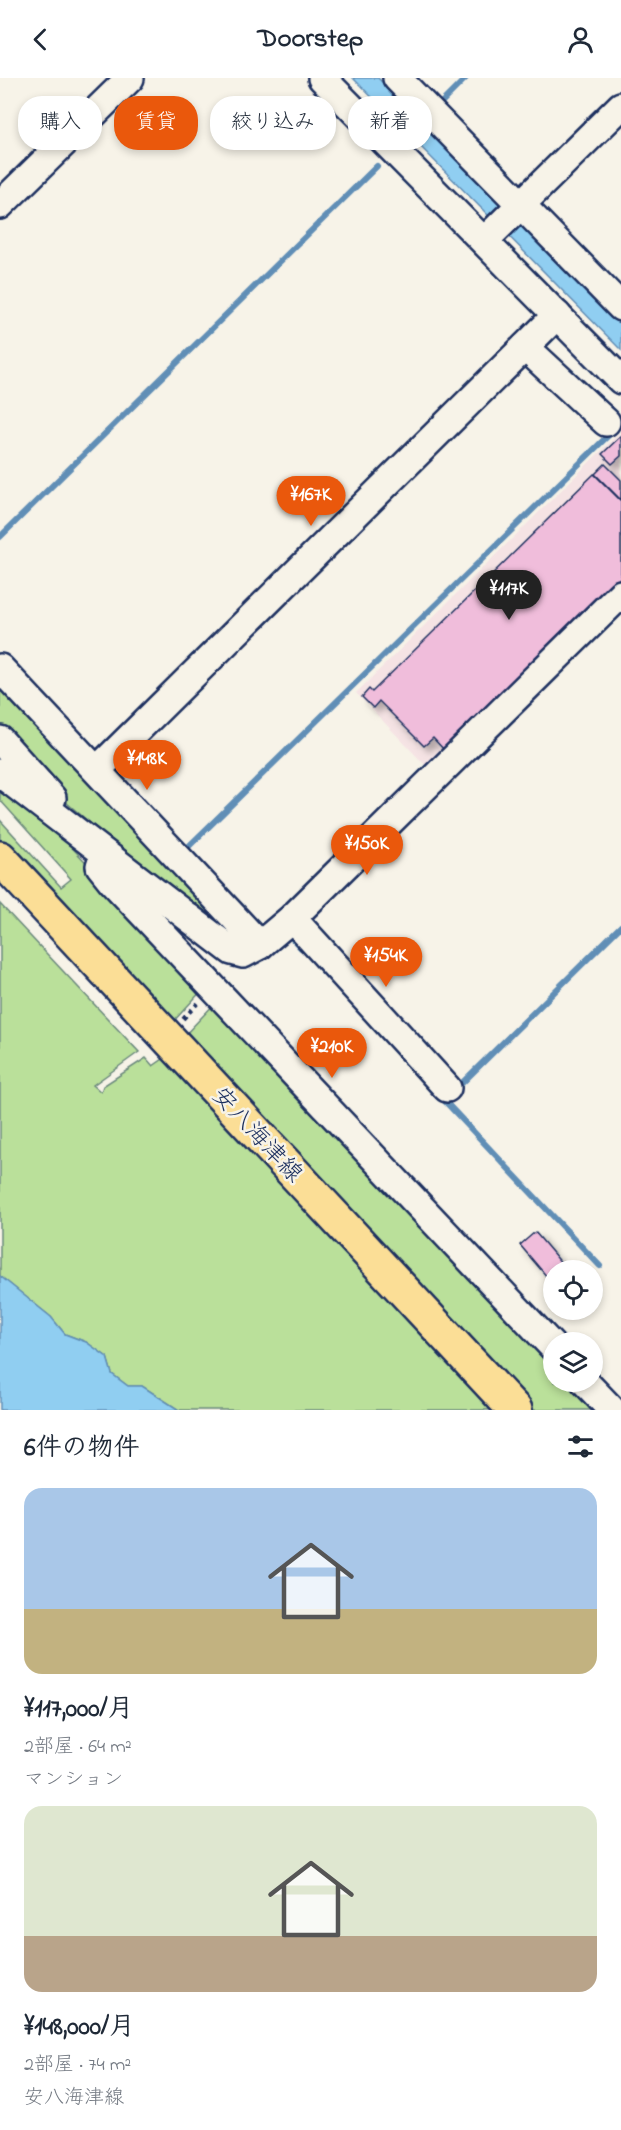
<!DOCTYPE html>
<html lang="ja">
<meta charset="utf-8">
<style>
:root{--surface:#fff;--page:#f6f6f7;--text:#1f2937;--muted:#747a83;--accent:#ea580c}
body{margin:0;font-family:"Indie Flower","Klee One",sans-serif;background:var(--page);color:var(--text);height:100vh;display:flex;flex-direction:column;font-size:22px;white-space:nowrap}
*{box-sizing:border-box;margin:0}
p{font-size:20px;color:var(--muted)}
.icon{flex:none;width:33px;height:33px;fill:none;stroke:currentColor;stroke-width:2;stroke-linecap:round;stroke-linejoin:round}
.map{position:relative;height:1332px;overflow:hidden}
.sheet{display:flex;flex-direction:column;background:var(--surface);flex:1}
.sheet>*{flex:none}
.guide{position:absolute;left:18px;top:18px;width:585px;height:54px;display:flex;gap:12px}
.controls{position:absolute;left:543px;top:1182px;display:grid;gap:12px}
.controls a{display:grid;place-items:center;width:60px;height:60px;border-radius:50%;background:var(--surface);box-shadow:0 3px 9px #0003;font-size:30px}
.price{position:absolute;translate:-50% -51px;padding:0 14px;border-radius:21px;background:var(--accent);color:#fff;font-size:20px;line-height:39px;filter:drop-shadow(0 2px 3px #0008)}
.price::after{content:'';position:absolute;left:50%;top:36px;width:18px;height:14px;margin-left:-9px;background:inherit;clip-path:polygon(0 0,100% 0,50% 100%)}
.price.on{background:#222;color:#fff}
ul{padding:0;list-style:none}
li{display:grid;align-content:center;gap:12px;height:318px;padding:0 24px}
li span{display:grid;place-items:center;height:186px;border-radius:18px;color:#555}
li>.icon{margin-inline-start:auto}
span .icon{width:108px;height:108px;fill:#fffc;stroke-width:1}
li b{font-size:26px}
h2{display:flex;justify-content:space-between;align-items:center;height:72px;padding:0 24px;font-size:26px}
.chip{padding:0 21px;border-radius:24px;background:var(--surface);box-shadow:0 3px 9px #0003;font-size:21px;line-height:54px}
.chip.on{background:var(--accent);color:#fff}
header{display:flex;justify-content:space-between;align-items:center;height:78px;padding:0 24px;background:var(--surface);font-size:27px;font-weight:800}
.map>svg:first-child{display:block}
</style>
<header><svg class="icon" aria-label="back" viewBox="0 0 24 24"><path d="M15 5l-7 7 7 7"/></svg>Doorstep<svg class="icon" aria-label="person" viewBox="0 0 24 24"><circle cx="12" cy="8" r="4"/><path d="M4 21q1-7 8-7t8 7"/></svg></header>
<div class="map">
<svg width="621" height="1332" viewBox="0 0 621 1332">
<defs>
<filter id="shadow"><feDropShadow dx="5.5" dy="5.5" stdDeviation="3" flood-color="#0004"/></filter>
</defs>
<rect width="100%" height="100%" fill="#f7f3e8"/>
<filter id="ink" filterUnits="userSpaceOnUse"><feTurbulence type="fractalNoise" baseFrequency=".0167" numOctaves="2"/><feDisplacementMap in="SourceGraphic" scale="12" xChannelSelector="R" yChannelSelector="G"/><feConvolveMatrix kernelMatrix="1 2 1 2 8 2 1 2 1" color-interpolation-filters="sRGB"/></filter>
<g filter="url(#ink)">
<!-- built -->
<polygon fill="#f5e3e4" points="621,353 621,504 430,692 356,615"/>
<!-- green -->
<g fill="#bae09a" stroke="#6a887c" stroke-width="1.5">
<polygon points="0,608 232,849 222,858 60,719 0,651"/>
<polygon points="0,704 38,734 205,909 171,946 0,763 0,742 61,809 71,801 0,722"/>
<polygon points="0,826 139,974 93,1007 101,1014 103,1008 146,980 153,988 166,979 495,1332 179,1332 142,1308 128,1308 112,1296 107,1279 86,1264 65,1256 51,1239 0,1198"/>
<polygon points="218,922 553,1279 554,1304 577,1304 604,1332 533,1332 183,959"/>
</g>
<!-- water -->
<g fill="#90cef1" stroke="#618eb6" stroke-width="1.5">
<polygon points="353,0 378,0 621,247 621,272"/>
<polygon points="0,1198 51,1239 65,1256 86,1264 107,1279 112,1296 128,1308 142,1308 179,1332 0,1332"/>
</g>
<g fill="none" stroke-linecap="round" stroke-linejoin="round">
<!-- stream -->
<g stroke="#618eb6" stroke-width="6">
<polyline points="437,29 466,0"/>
<polyline points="0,459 377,88"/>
<polyline points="185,772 621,345"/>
<polyline points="285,856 287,855 301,870"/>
<polyline points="457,1010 621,848"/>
<polyline points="439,1017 600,1188"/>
</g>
</g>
<!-- building -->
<g fill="#f0bddb" stroke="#1b2f5e" stroke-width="1.5" filter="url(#shadow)">
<polygon points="621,358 621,378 612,386 602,376"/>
<polygon points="605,386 621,402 621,422 595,396"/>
<polygon points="594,396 621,423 621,503 446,674 433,660 424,668 379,623 373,630 362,619 369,611 372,614"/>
<polygon points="535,1154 563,1187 548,1200 520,1167"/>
</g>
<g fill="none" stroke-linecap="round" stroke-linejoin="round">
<defs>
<g id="minor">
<polyline points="322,0 621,302"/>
<polyline points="397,0 621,229"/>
<polyline points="0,127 130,0"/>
<polyline points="484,163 621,28"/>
<polyline points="525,269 606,344"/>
<polyline points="0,590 260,867"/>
<polyline points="0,662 52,720"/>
<polyline points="97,692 557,237"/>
<polyline points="0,695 232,873 243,876 260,867 292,840 621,516"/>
<polyline points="100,788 112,803 554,1270"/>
<polyline points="292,840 447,1010"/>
<polyline points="585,1304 612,1332"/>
</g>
<polyline id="major" points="0,780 515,1332"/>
</defs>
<!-- minor casing -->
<use href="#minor" stroke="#1b2f5e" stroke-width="32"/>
<!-- major casing -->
<use href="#major" stroke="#1b2f5e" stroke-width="38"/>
<!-- path -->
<polyline stroke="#1b2f5e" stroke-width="4" stroke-dasharray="4.5 4.5" stroke-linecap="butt" points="183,941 198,925"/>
<!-- minor -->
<use href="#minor" stroke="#f7f3e8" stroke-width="27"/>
<!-- major -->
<use href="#major" stroke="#fbde96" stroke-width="33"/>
</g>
</g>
<g text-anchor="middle" stroke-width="5" stroke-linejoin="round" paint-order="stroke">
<!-- street labels -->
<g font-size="24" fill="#1b2f5e" stroke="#f7f3e8">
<text transform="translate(258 1056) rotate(47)" y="8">安八海津線</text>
</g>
</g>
</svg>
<div class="controls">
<a><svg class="icon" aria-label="locate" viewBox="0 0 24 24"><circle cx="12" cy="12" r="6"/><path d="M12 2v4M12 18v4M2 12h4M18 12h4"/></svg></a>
<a><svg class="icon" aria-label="layers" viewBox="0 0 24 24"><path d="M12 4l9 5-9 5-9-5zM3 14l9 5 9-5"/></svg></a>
</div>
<b class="price" style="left:311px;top:449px">¥167K</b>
<b class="price on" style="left:509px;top:543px">¥117K</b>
<b class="price" style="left:147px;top:713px">¥148K</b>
<b class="price" style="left:367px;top:798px">¥150K</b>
<b class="price" style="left:386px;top:910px">¥154K</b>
<b class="price" style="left:332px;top:1001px">¥210K</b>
<div class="guide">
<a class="chip">購入</a>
<a class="chip on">賃貸</a>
<a class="chip">絞り込み</a>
<a class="chip">新着</a>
</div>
</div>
<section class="sheet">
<h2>6件の物件<svg class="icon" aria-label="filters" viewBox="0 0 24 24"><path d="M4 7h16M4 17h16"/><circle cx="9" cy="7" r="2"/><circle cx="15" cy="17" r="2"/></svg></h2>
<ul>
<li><span style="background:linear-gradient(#a9c7e8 65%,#c2b280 0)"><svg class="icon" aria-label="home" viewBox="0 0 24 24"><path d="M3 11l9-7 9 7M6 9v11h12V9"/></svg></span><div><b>¥117,000/月</b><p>2部屋 · 64 m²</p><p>マンション</p></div></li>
<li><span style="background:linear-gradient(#dfe7d0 70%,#b9a48a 0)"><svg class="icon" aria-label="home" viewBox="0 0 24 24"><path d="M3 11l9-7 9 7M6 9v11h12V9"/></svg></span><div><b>¥148,000/月</b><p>2部屋 · 74 m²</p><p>安八海津線</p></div></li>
</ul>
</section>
